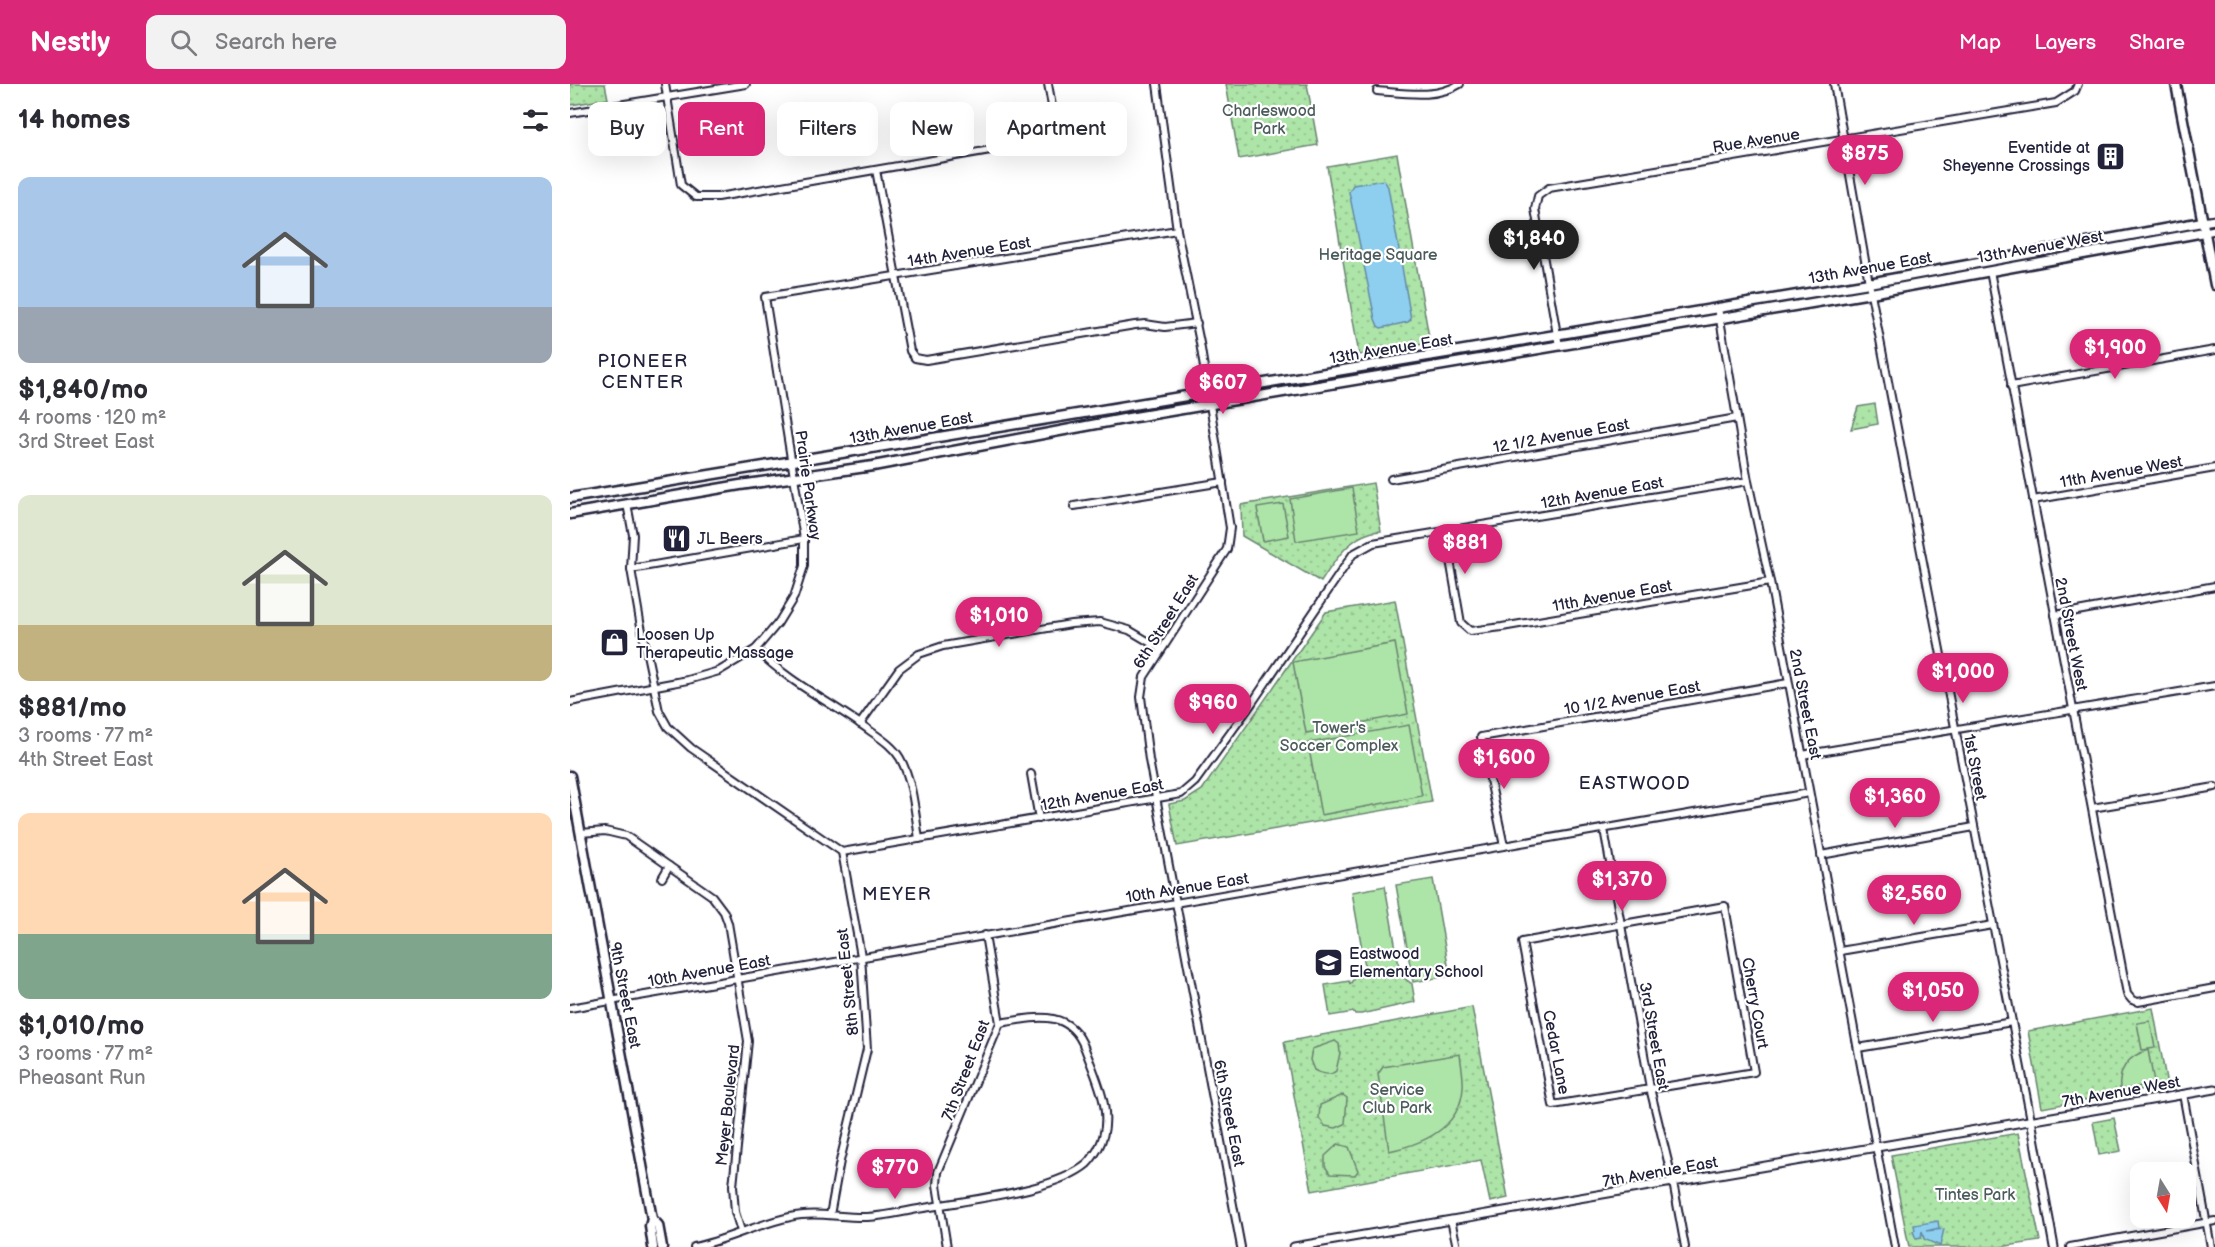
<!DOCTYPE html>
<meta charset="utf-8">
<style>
:root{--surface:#fff;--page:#f2f2f3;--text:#2b2b33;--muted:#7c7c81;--accent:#db2777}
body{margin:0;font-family:"Balsamiq Sans",sans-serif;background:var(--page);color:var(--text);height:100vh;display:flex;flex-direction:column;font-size:22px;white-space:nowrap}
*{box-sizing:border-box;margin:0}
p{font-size:20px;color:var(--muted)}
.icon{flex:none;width:33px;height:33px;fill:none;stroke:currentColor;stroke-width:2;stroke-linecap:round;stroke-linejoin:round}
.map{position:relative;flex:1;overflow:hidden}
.panel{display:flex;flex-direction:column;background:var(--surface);width:570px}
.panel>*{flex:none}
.top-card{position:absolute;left:18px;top:18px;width:570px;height:54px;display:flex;gap:12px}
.needle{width:39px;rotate:169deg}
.controls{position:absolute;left:1560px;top:1078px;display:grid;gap:12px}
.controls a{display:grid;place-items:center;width:66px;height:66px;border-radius:12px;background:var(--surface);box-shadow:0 6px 24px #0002;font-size:30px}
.price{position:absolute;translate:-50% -51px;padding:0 14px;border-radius:21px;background:var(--accent);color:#fff;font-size:20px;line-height:39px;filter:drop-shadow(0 2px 3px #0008)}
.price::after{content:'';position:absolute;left:50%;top:36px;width:18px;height:14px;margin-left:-9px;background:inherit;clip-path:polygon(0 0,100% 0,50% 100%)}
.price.selected{background:#222;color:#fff}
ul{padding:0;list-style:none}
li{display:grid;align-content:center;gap:12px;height:318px;padding:0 18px}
li span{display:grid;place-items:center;height:186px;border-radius:12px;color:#555}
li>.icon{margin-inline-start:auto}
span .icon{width:108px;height:108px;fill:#fffc;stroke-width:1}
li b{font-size:26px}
h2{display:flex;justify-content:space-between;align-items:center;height:72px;padding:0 18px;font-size:26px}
.chip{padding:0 21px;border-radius:12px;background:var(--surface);box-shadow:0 6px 24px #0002;font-size:21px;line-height:54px}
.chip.selected{background:var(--accent);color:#fff}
header{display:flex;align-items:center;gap:36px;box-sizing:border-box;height:84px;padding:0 30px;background:var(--accent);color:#fff}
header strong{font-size:28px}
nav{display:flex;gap:33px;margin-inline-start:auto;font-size:21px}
.search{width:420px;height:54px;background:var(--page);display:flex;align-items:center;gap:15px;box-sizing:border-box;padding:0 21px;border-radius:12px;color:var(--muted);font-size:22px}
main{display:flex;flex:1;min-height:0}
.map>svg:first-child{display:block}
</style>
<header>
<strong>Nestly</strong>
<div class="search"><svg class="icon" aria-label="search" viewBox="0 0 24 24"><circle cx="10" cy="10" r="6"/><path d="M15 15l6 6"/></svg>Search here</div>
<nav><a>Map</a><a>Layers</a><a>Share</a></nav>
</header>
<main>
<section class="panel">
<h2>14 homes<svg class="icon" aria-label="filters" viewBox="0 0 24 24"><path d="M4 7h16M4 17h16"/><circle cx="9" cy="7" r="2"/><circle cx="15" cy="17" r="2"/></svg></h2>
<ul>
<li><span style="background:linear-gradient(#a9c7e8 70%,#9aa5b1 0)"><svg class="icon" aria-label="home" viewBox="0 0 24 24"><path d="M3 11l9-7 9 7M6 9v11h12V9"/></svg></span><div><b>$1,840/mo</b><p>4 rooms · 120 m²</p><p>3rd Street East</p></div></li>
<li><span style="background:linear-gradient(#dfe7d0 70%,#c2b280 0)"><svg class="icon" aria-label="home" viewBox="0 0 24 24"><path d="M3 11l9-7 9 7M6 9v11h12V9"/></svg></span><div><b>$881/mo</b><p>3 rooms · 77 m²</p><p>4th Street East</p></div></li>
<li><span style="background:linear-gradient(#ffd9b3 65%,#7fa58c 0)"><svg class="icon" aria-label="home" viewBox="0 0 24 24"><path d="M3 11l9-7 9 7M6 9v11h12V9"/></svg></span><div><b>$1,010/mo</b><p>3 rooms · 77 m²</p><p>Pheasant Run</p></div></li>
</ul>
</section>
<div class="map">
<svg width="1645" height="1163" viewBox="0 0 1645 1163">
<defs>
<pattern id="park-dots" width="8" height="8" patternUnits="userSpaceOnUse" patternTransform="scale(1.5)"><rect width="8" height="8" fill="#ade4a7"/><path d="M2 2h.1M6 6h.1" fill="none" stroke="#95c391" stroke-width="1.8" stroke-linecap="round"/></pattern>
</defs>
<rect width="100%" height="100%" fill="#fff"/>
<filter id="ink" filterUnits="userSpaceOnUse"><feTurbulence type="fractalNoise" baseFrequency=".0167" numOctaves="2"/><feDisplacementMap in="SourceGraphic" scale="12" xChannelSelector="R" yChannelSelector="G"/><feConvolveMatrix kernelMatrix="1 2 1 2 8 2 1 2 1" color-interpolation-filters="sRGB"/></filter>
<g filter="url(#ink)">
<!-- park -->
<g fill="url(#park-dots)" stroke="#688371" stroke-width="1.5">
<polygon points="0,0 35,0 38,15 0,21"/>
<polygon points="656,0 737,0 748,61 669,75"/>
<polygon points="827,70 860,259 789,271 757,82"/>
<polygon points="1305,320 1308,340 1281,345 1288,323"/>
<path d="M803 399 811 447C782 448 765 476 751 498L672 452 671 421Z"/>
<polygon points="825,516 862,718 607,762 599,720 615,717 632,706 756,528"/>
<polygon points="826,888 842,900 845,918 791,930 785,930 784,928 760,932 755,901 779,897 780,900 785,893"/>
<polygon points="902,923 938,1114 920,1118 911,1076 742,1107 714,958"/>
<polygon points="1583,924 1597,1001 1472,1024 1458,947"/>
<polygon points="1544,1034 1551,1067 1529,1071 1523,1038"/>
<polygon points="1448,1049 1470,1157 1430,1163 1339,1163 1321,1071"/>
</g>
<!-- pitch -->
<g fill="#ade4a7" stroke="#688371" stroke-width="1.5">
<polygon points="782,404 789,447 726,457 720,415"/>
<polygon points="713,420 719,452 693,457 687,424"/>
<polygon points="825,559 838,630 736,649 723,578"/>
<polygon points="839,641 852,712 751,731 738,659"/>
<polygon points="863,795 880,892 843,898 826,801"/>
<polygon points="815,802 829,882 796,888 782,808"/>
<polygon points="1580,937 1585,964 1572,966 1567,939"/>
<path d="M765 957 769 960 770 969 766 987C760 992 751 990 744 986L740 976 742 965Z"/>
<path d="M1578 966 1584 998 1582 1000 1550 1006C1548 985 1558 972 1578 966Z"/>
<path d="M890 970C891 981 894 993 893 1004 890 1044 853 1060 819 1067L808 990 813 983Z"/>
<polygon points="773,1011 777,1014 775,1040 766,1044 755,1042 749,1034 750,1021"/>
<polygon points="768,1060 779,1063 788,1087 785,1091 760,1090 755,1082 755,1072"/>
</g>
<!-- water -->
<g fill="#8ecfef" stroke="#638aa7" stroke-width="1.5">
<polygon points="814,96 818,103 841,235 838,238 811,244 808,242 805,235 779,108 783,101"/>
<polygon points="1368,1137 1369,1144 1356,1147 1374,1145 1370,1162 1354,1155 1352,1147 1351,1154 1346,1155 1343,1147 1345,1146 1344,1141"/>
</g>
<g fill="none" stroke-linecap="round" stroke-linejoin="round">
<defs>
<g id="minor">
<path d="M95 0 111 101 126 113H148L467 58C490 43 482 24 478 0"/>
<polyline points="587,0 607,146 630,259 660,444 657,465 574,593 571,613 579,676 671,1163"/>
<polyline points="1264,0 1299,199 1461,1036"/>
<path d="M807 7C835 9 866 15 890 0"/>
<polyline points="0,29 176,0"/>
<polyline points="306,86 340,267 345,274 356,276 565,241 575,240 595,243 627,239"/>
<polyline points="1420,187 1557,910 1562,916 1568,918 1645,904"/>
<polyline points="1148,224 1178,397 1200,498 1325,1163"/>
<polyline points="989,262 965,125 968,112 979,104 1486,19 1505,7 1508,0"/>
<polyline points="1441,302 1645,266"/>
<polyline points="821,395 1167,334"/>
<polyline points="1463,416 1645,384"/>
<polyline points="57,420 63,451 61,485 70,537 89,627 98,643 121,664 272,768 611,710 625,698 682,619 783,470 803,459 1178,397"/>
<polyline points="504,422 653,398"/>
<polyline points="875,447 891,539 900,547 932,543 1200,498"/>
<polyline points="61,485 234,455"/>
<polyline points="1485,531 1645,502"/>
<path d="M186 565C218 598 262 619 299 646 310 654 323 662 330 674 343 697 345 729 349 755"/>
<polyline points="0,618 118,596 149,587 186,565 208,539 224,513 234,482 234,455 195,213 607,146"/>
<polyline points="290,640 329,585 349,570 373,562 501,540 530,538 559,546 591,565"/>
<polyline points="1232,671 1645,602"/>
<polyline points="461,690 469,735"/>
<polyline points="1522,724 1645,703"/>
<polyline points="1034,745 1080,1004 1103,1098 1115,1163"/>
<polyline points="11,749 35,747 56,752 142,812 154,828 158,839 178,957 163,1102 165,1128 171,1147"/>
<polyline points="934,762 911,653 1218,599"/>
<polyline points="1251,771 1404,743"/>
<polyline points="92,794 99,782"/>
<polygon points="1155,822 1184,988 983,1021 952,858"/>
<polyline points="1270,867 1423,841"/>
<polyline points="0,924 1239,709"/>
<polyline points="1288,964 1442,938"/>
<polyline points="1613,1010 1641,1163"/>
<polyline points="260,1131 270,1077 297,965 291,872 272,768"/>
<polyline points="881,1136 887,1163"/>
<path d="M124 1163C157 1156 187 1140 220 1133 245 1127 271 1134 297 1133 318 1132 339 1126 360 1123 402 1115 485 1107 517 1080 521 1076 525 1070 528 1065 546 1032 527 997 515 965 500 924 466 933 430 939"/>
<polyline points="377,1163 367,1101 368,1088 430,939 415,851"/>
<polyline points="1500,1163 1645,1137"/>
</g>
<g id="tertiary">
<polyline points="1632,138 1645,136"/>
<polyline points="1634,148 1645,146"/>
<polyline points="1461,1036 1484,1163"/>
<polyline points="724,1163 1645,1005"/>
</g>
<g id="secondary">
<polyline points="1606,0 1645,201"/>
<polyline points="0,414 1299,199 1632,138"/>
<polyline points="0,430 170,401 303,382 559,334 1301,209 1634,148"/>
<polyline points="0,692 82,1135 80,1142 83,1163"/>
<polyline points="82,1135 88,1141 92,1163"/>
</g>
</defs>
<!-- minor casing -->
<use href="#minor" stroke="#22223b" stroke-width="10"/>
<!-- tertiary casing -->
<use href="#tertiary" stroke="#22223b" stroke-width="11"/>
<!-- secondary casing -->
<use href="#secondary" stroke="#22223b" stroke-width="13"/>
<!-- minor -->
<use href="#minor" stroke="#fff" stroke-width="6"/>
<!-- tertiary -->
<use href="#tertiary" stroke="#fff" stroke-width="7"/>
<!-- secondary -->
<use href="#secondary" stroke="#fff" stroke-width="8"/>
</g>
</g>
<!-- icons -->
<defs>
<symbol id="building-square" viewBox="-11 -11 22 22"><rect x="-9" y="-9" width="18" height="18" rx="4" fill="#22223b" stroke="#fff"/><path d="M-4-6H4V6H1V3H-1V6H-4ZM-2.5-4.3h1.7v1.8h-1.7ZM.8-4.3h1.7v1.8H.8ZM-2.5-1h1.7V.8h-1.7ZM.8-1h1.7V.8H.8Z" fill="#fff"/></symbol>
<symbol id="restaurant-square" viewBox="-11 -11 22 22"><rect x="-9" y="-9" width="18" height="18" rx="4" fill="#22223b" stroke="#fff"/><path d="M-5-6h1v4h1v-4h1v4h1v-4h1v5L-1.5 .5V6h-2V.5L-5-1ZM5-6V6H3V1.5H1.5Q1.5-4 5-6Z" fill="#fff"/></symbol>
<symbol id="shop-square" viewBox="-11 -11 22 22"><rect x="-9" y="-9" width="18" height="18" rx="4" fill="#22223b" stroke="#fff"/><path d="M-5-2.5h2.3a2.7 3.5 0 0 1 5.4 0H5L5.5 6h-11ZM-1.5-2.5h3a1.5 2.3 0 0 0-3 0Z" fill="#fff"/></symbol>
<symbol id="school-square" viewBox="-11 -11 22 22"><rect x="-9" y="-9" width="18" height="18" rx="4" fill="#22223b" stroke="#fff"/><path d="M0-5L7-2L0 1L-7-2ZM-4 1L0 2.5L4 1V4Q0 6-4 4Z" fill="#fff"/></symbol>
</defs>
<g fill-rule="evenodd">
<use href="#building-square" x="1524" y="56" width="33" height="33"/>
<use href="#restaurant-square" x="90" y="438" width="33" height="33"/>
<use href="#shop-square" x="28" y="542" width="33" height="33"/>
<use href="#school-square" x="742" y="862" width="33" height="33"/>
</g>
<g text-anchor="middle" stroke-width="4.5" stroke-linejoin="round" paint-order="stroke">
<!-- park labels -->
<g font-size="16" fill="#4c5c5b" stroke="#fff">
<text x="699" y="32">Charleswood<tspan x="699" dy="18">Park</tspan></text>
<text x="808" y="176">Heritage Square</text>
<text x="769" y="649">Tower's<tspan x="769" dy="18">Soccer Complex</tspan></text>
<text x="827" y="1011">Service<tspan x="827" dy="18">Club Park</tspan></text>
<text x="1405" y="1116">Tintes Park</text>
</g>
<!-- street labels -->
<g font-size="16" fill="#22223b" stroke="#fff">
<text transform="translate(1186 56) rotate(-9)" y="6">Rue Avenue</text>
<text transform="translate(1470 162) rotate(-10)" y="6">13th Avenue West</text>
<text transform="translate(399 167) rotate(-9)" y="6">14th Avenue East</text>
<text transform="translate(1300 183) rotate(-10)" y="6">13th Avenue East</text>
<text transform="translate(821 264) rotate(-9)" y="6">13th Avenue East</text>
<text transform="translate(341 343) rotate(-10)" y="6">13th Avenue East</text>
<text transform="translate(991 351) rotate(-10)" y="6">12 1/2 Avenue East</text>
<text transform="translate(1551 387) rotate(-10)" y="6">11th Avenue West</text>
<text transform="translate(239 401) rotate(82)" y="6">Prairie Parkway</text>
<text transform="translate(1032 408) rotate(-10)" y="6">12th Avenue East</text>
<text transform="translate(1042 511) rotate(-10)" y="6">11th Avenue East</text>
<text transform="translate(595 537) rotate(-58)" y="6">6th Street East</text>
<text transform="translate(1502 550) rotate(79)" y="6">2nd Street West</text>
<text transform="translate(1062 613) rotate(-10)" y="6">10 1/2 Avenue East</text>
<text transform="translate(1236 620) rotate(79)" y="6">2nd Street East</text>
<text transform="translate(1406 683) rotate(79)" y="6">1st Street</text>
<text transform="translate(532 710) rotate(-10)" y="6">12th Avenue East</text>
<text transform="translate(617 803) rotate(-9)" y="6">10th Avenue East</text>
<text transform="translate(139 886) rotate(-10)" y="6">10th Avenue East</text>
<text transform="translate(277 898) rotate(-96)" y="6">8th Street East</text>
<text transform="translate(56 911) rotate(79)" y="6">9th Street East</text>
<text transform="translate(1186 919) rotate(80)" y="6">Cherry Court</text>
<text transform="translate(1085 952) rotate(80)" y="6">3rd Street East</text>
<text transform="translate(987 968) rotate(79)" y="6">Cedar Lane</text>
<text transform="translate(395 986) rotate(-69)" y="6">7th Street East</text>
<text transform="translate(1551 1007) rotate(-10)" y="6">7th Avenue West</text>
<text transform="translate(157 1021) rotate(-84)" y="6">Meyer Boulevard</text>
<text transform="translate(660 1029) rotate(79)" y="6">6th Street East</text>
<text transform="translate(1090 1087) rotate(-10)" y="6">7th Avenue East</text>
</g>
<!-- poi labels -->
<g font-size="16" fill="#22223b" stroke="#fff" text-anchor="start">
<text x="1520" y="69" text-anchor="end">Eventide at<tspan x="1520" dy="18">Sheyenne Crossings</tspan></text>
<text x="127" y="460">JL Beers</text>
<text x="66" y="556">Loosen Up<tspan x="66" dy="18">Therapeutic Massage</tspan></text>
<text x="779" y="875">Eastwood<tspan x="779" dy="18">Elementary School</tspan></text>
</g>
<!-- neighbourhood labels -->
<g font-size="18" letter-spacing="1.5" fill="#22223b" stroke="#fff">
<text x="73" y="283">PIONEER<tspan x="73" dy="21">CENTER</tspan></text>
<text x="1065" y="705">EASTWOOD</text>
<text x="327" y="816">MEYER</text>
</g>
</g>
</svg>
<div class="controls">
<a><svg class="needle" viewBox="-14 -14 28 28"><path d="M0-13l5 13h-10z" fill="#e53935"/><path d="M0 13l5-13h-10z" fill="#7c7c81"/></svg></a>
</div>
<b class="price" style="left:1295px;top:102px">$875</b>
<b class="price selected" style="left:964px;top:187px">$1,840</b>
<b class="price" style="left:1545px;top:296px">$1,900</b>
<b class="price" style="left:653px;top:331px">$607</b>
<b class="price" style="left:895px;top:491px">$881</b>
<b class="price" style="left:429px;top:564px">$1,010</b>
<b class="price" style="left:1393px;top:620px">$1,000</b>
<b class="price" style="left:643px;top:651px">$960</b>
<b class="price" style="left:934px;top:706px">$1,600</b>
<b class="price" style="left:1325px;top:745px">$1,360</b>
<b class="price" style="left:1052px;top:828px">$1,370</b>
<b class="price" style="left:1344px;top:842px">$2,560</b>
<b class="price" style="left:1363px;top:939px">$1,050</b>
<b class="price" style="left:325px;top:1116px">$770</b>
<div class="top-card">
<a class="chip">Buy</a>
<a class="chip selected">Rent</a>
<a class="chip">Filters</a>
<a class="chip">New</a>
<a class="chip">Apartment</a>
</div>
</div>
</main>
